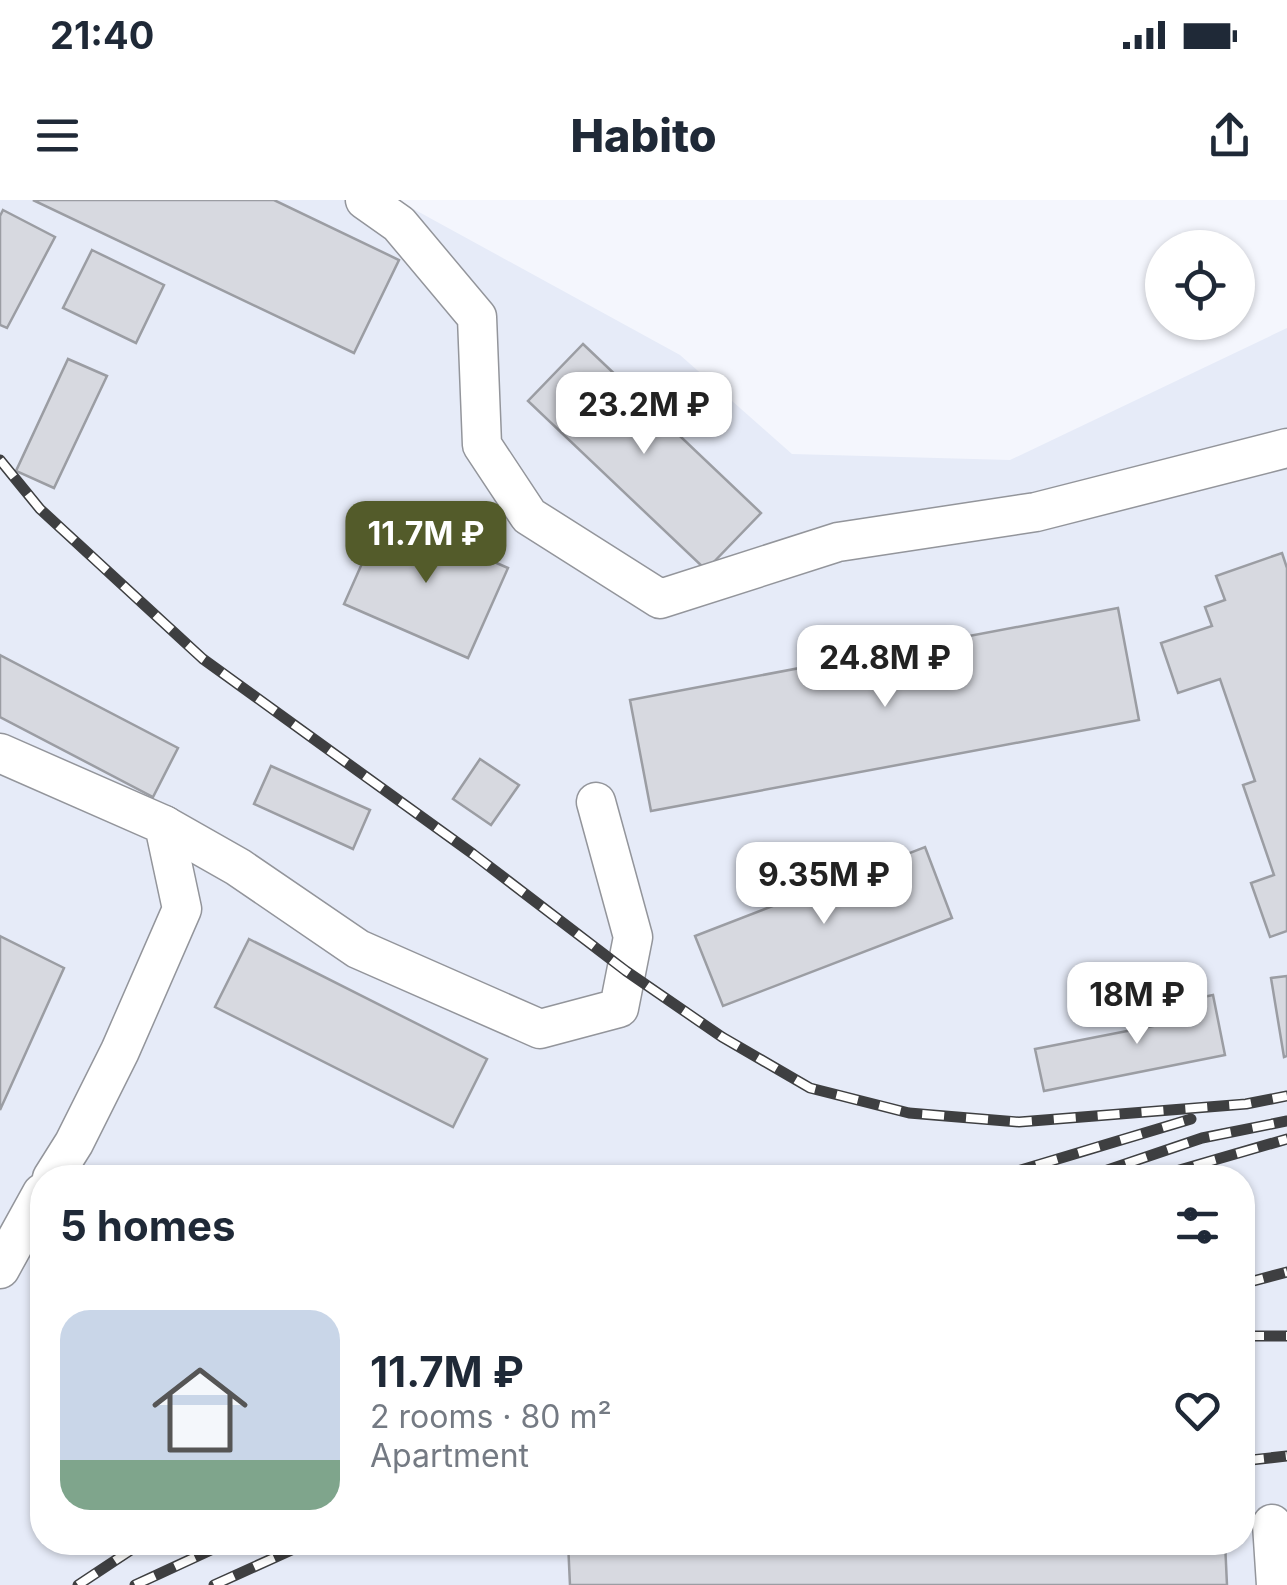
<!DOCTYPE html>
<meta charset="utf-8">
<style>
:root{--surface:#fff;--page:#f6f6f7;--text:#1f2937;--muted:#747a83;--line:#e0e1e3;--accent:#535b2a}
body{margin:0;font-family:Inter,sans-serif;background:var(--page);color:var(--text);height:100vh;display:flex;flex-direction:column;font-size:38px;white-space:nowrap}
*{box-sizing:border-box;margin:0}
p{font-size:32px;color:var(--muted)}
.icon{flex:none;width:55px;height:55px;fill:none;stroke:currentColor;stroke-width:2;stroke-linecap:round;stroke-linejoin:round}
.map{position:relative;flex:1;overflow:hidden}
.sheet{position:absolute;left:30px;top:965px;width:1225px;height:390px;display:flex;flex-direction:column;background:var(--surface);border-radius:40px;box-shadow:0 2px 8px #0004}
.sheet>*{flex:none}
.buttons{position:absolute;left:1145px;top:30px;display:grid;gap:20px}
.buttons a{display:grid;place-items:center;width:110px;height:110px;border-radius:50%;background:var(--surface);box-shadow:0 2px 8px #0004;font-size:50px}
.price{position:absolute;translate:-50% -85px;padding:0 22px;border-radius:20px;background:#fff;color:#222;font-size:32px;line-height:65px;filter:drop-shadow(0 2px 5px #0008)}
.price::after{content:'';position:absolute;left:50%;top:60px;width:30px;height:22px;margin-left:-15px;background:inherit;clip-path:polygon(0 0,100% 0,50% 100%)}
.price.active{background:var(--accent);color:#fff}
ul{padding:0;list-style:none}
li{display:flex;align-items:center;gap:30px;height:250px;padding:0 30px}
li+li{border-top:2px solid var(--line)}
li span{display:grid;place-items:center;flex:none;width:280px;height:200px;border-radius:30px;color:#555}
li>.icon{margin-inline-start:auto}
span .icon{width:120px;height:120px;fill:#fffc;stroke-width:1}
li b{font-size:42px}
h2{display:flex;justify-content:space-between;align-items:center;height:120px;padding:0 30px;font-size:42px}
.status{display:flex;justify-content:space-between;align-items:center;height:70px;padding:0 50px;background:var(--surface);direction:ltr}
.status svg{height:28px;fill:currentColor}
header{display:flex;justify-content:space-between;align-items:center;height:130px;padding:0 30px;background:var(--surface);font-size:45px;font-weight:800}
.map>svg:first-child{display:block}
</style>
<div class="status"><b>21:40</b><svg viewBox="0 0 49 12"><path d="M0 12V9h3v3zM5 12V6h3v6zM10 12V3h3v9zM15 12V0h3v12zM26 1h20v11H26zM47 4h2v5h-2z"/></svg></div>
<header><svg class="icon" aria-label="menu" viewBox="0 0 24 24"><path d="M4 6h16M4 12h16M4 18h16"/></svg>Habito<svg class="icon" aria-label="share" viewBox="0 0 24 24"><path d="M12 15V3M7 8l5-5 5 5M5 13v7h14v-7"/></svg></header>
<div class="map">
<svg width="1287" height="1385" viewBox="0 0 1287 1385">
<rect width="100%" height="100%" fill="#f4f6fd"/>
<!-- built -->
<path fill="#e6ebf8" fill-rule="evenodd" d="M0 0H397L680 155 792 254 1010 260 1287 128V1385H0ZM42 978H1242V1342H42Z"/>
<!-- building -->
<g fill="#d7d9e0" stroke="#9b9da3" stroke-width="2.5">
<polygon points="33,0 274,0 399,60 354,153"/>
<polygon points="3,10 55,37 7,128 0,125 0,16"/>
<polygon points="92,50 164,85 136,143 63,108"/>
<polygon points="583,144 761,313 706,370 528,201"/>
<polygon points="68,159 107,176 54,288 16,271"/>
<polygon points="384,314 508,368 468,458 344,404"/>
<polygon points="1282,353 1287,368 1287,731 1270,737 1251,683 1274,675 1243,585 1255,581 1220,479 1178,493 1161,443 1212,426 1205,407 1225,400 1216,376"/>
<polygon points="1118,408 1139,520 651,611 630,500"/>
<polygon points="0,455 178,548 153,597 0,517"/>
<polygon points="480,559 519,585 491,625 453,599"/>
<polygon points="271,566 370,610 353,649 254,604"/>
<polygon points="925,647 952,718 723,806 695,736"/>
<polygon points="0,736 64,768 0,910"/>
<polygon points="249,739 487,859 453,927 215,807"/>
<polygon points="1287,776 1287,856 1284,857 1271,778"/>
<polygon points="1213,795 1225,855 1044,891 1035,849 1163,824 1159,806"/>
<polygon points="568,1342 1225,1342 1227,1385 570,1385"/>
</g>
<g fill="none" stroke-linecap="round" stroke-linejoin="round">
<defs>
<g id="minor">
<polyline points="365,0 399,24 477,117 482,245 529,316 660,399 838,342 1036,312 1287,248"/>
<polyline points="0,553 164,625 182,709 120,851 74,943 52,978"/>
<polyline points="164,625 238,667 358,749 540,829 619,808 633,737 596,602"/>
<polyline points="0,1069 42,993"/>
<polyline points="1272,1324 1276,1385"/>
</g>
</defs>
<!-- minor casing -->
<use href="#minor" stroke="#93959b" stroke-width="41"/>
<!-- minor -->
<use href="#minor" stroke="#fff" stroke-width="38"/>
<defs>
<g id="rail">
<polyline points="0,260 40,309 203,459 473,654 626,771 722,837 810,888 909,913 1019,922 1246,904 1287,896"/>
<polyline points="994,978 1191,919"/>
<polyline points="1084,978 1202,938 1287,921"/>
<polyline points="1152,978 1287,939"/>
<polyline points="1242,1084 1287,1072"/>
<polyline points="1242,1136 1287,1136"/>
<polyline points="1242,1261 1287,1256"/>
<polyline points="78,1385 143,1342"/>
<polyline points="135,1385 228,1342"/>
<polyline points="214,1385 309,1342"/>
</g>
</defs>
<!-- rail casing -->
<use href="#rail" stroke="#3e3f41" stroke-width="11"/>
<!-- rail -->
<use href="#rail" stroke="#fff" stroke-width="8" stroke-dasharray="22" stroke-linecap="butt"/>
</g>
</svg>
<div class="buttons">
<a><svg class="icon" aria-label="locate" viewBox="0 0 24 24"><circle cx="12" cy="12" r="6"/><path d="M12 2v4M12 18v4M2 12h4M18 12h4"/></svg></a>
</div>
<b class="price" style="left:644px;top:257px">23.2M ₽</b>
<b class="price active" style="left:426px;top:386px">11.7M ₽</b>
<b class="price" style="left:885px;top:510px">24.8M ₽</b>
<b class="price" style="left:824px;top:727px">9.35M ₽</b>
<b class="price" style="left:1137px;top:847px">18M ₽</b>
<section class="sheet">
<h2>5 homes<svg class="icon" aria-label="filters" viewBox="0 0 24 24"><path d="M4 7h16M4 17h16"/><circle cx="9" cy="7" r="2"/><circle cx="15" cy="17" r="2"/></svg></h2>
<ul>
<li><span style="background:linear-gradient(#c9d6e8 75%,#7fa58c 0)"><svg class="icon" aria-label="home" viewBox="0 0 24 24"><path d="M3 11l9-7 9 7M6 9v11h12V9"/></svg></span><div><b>11.7M ₽</b><p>2 rooms · 80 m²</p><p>Apartment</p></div><svg class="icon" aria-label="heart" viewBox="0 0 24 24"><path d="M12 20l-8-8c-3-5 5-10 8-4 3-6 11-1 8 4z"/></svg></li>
</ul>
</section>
</div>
